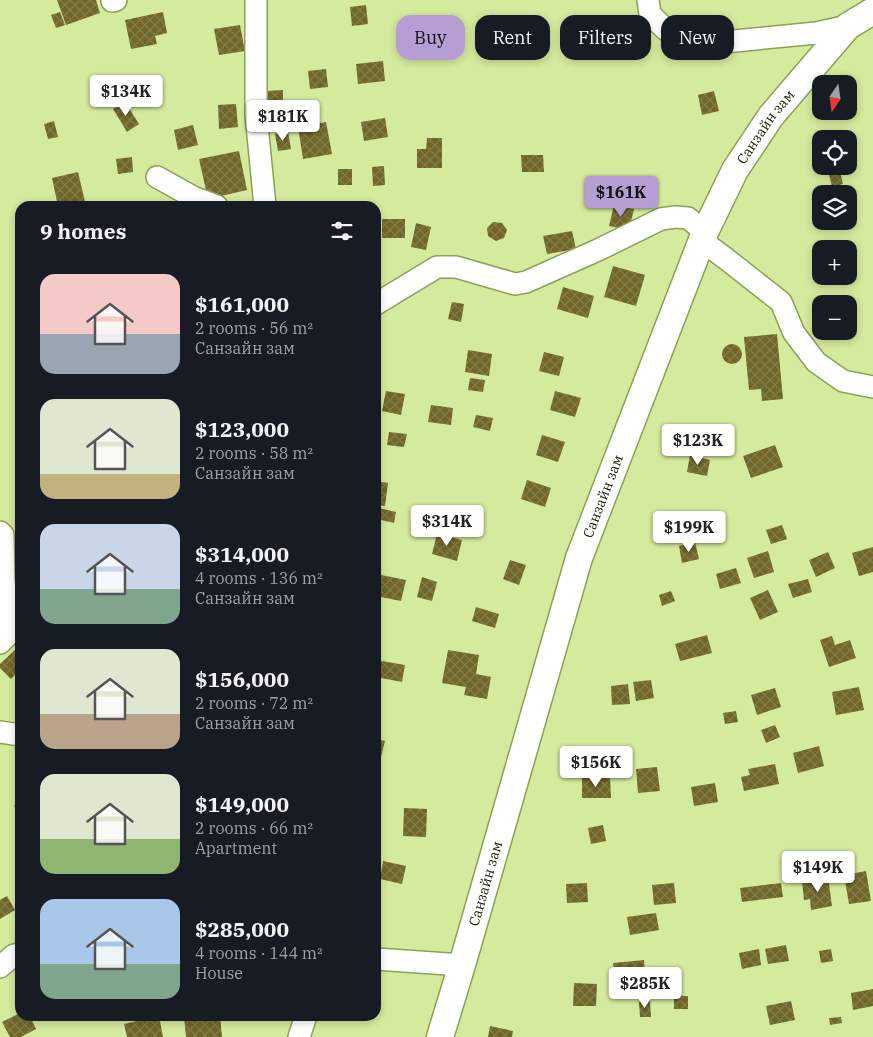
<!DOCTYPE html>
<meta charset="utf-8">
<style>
:root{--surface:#171b24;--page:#242831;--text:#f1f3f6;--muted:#9ea1a6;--accent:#b69ed5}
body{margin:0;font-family:"IBM Plex Serif",serif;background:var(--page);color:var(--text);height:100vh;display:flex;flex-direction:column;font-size:19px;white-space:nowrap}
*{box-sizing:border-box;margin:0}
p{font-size:16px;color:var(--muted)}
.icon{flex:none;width:28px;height:28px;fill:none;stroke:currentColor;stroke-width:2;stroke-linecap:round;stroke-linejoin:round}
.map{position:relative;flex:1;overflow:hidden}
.drawer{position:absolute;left:15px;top:201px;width:366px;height:820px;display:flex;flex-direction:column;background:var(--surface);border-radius:15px;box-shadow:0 2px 8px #0003}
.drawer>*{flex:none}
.hud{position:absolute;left:396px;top:15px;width:401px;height:45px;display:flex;gap:10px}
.needle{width:32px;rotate:193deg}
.buttons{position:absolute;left:812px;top:75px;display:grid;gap:10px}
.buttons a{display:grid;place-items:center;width:45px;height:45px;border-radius:10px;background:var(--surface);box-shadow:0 2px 8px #0003;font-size:25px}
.price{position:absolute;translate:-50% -42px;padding:0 11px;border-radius:5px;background:#fff;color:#222;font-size:16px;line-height:32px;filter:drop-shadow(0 1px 2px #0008)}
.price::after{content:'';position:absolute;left:50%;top:30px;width:15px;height:11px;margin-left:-8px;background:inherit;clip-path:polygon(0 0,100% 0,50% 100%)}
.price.active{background:var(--accent);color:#111}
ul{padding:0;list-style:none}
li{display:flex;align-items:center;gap:15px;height:125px;padding:0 25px}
li span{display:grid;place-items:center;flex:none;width:140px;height:100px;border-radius:15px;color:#555}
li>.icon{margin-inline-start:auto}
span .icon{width:60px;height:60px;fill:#fffc;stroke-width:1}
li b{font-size:21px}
h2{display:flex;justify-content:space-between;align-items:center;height:60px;padding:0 25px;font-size:21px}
.pill{padding:0 18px;border-radius:15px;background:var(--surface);box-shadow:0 2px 8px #0003;font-size:18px;line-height:45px}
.pill.active{background:var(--accent);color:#111}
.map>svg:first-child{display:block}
</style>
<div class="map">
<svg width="873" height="1037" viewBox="0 0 873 1037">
<defs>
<pattern id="building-cross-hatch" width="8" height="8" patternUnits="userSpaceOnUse" patternTransform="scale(1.25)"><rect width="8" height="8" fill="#6f6628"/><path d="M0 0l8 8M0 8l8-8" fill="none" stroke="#827c4b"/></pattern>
</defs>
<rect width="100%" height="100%" fill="#d4ea9d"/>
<!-- building -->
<g fill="url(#building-cross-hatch)">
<polygon points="57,0 96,0 100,13 66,25"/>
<polygon points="366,5 368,24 352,26 350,7"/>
<polygon points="60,12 65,25 56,28 51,15"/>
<polygon points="163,12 167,33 155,36 157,44 131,49 125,20"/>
<polygon points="240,25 245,51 219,55 214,29"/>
<polygon points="383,61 385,81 358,84 356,64"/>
<polygon points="326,69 328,87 310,89 308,71"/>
<polygon points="283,90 283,106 274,106 274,117 267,117 266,91"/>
<polygon points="714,91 719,111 702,115 698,95"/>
<polygon points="125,102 139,124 127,132 113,109"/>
<polygon points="236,104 238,127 219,129 218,105"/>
<polygon points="385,118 388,137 364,141 361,122"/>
<polygon points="54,121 58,137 48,139 44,124"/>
<polygon points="326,122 332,154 303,159 298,127"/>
<polygon points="193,125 198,145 178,150 174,130"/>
<polygon points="288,132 291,149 278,151 275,134"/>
<polygon points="427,138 442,138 442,168 417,168 417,149 426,149"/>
<polygon points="239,151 247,190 208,199 199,159"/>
<polygon points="521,155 543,155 544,172 522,172"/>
<polygon points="132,157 133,172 118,174 116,159"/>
<polygon points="384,166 385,185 373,186 372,167"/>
<polygon points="839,167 843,184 832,187 828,170"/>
<rect x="338" y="169" width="14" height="16"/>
<polygon points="78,172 86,206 58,206 52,178"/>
<polygon points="329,202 329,206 296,206 296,205"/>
<polygon points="614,205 634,209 629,230 609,226"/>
<rect x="382" y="219" width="23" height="19"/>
<polygon points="493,222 502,223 507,230 504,238 496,241 488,236 487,228"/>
<polygon points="416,223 431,227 426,250 411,247"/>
<polygon points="572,231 576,249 547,254 543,236"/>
<polygon points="613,266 645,275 636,306 604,297"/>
<polygon points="563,287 594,296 588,318 557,309"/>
<polygon points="452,302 464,304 461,322 448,319"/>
<polygon points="777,334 783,399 762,401 761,389 749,390 744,337"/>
<circle cx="732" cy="354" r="10"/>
<polygon points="468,350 492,354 489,376 465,372"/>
<polygon points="544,352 564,357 559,376 539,371"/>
<polygon points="470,378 485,380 483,392 468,390"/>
<polygon points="386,391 405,394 401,415 382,411"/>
<polygon points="555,391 581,398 575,417 550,410"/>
<polygon points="431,405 453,408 451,425 428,422"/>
<polygon points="476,415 493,418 490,431 473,427"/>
<polygon points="389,432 407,434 404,447 387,445"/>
<polygon points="20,435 20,449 17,447 15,443 16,438"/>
<polygon points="542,435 565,442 558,462 536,455"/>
<polygon points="775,445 783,467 751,478 743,456"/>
<polygon points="690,455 710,460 707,476 687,472"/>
<polygon points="527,480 551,488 545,507 521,499"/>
<polygon points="376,481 388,483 385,506 376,505"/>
<polygon points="15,484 20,484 20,503 16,503"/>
<polygon points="379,508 396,512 394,523 377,519"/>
<polygon points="782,525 787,539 771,544 766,530"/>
<polygon points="437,534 462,540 457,561 432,554"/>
<polygon points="695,542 699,559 682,563 679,546"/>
<polygon points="873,547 873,572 859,576 852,553"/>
<polygon points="768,551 774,572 754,578 747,558"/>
<polygon points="828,552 835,568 816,577 809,560"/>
<polygon points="510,560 526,565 519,585 503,579"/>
<polygon points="736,568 741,583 720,589 716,574"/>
<polygon points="381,575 406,580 401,601 376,596"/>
<polygon points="422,577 437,582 432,601 417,597"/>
<polygon points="808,579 812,592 793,598 788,584"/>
<polygon points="768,590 778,612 760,620 750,598"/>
<polygon points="671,591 675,601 662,606 659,595"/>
<polygon points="476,607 499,614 495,628 472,621"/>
<polygon points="707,635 712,653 680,661 675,644"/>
<polygon points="832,636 835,645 850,640 856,658 829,667 820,640"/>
<polygon points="18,647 20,649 20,667 19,668 20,670 11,679 0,668 0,664"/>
<polygon points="448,650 479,655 476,674 491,677 487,699 464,695 466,687 442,683"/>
<polygon points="376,660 405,665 402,682 376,677"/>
<polygon points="651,680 654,698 636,701 633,682"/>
<polygon points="628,684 630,704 612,705 611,686"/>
<polygon points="859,687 864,710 836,715 832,692"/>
<polygon points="775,688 781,707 757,715 751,695"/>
<polygon points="736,711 738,722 725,724 723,713"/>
<polygon points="775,725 780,737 766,743 761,730"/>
<polygon points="376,739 385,741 377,773 376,773"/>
<polygon points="819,746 824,766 798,773 793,753"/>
<polygon points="775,764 779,784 744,791 741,777 750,775 748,769"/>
<polygon points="657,767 660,791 638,793 636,769"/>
<polygon points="582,777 610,777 611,798 582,798"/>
<polygon points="715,783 718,802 694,806 691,787"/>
<polygon points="20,799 20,812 14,806"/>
<polygon points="404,808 427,809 426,837 403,836"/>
<polygon points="603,825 606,841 591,844 588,828"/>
<polygon points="383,861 406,866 402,884 380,879"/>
<polygon points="866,871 871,901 849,904 844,875"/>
<polygon points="828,877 832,906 811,910 810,899 804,900 802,881"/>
<polygon points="587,883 588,902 567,903 566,884"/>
<polygon points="674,883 676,903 654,905 652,885"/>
<polygon points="781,883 783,897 742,902 740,888"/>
<polygon points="7,896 15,910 0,919 0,900"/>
<polygon points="656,913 659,930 630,935 627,917"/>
<polygon points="786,945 789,961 768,964 765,949"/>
<polygon points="759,949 761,965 742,969 739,953"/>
<polygon points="831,949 833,961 821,963 819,951"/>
<polygon points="644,960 646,986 616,989 613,963"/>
<polygon points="574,983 597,984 596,1006 573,1006"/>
<polygon points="873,989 873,1006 853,1010 851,993"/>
<rect x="674" y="996" width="14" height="13"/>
<polygon points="650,1001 651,1017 640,1017 639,1002"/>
<polygon points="791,1001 795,1020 770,1025 766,1006"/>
<polygon points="20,1013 20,1016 30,1016 36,1029 21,1037 10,1037 2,1022"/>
<polygon points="159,1016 163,1037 127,1037 124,1024"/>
<polygon points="220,1016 222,1037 186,1037 184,1017"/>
<polygon points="841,1017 842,1023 830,1025 829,1018"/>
<polygon points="490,1026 513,1031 512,1037 488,1037"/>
</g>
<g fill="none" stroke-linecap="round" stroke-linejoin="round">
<defs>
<g id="minor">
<polyline points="256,0 256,115 265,206"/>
<polyline points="648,0 650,14 665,29 683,41 704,44 816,33 848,26"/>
<polyline points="112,1 116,0"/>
<polyline points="157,177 193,197 217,206"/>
<polyline points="702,241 725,258 781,302 794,333 816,362 843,381 873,387"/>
<polyline points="376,304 437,267 456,267 515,284 526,282 598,250 661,219 675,217 688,218 705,232"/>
<polyline points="0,532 3,535 4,580 9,634 0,643"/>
<polyline points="0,732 20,735"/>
<polyline points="376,959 462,965"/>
<polyline points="0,967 14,955 20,954"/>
<polyline points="299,1037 306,1016"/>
</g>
<g id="major">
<path id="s1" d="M440 1037 462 965 579 558 705 232 735 170 771 116 848 26 873 11"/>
</g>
</defs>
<!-- minor casing -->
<use href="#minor" stroke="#8da156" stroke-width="24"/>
<!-- major casing -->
<use href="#major" stroke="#8da156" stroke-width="29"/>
<!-- minor -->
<use href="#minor" stroke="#fff" stroke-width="21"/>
<!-- major -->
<use href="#major" stroke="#fff" stroke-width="26"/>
</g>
<g text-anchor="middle" stroke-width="5" stroke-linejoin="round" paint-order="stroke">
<!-- street labels -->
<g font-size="14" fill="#182002" stroke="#d4ea9d">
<text dy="5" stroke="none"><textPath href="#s1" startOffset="970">Санзайн зам</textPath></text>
<text dy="5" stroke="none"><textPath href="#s1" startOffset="565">Санзайн зам</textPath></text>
<text dy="5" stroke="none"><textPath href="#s1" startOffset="160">Санзайн зам</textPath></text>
</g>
</g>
</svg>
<div class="buttons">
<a><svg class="needle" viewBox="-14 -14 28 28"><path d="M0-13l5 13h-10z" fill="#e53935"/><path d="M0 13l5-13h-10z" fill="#9ea1a6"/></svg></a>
<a><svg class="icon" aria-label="locate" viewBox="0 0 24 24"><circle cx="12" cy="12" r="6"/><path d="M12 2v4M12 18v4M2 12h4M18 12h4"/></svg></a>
<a><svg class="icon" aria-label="layers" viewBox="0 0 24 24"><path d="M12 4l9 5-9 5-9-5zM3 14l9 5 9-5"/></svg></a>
<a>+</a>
<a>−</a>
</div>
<b class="price" style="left:126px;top:117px">$134K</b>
<b class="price" style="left:283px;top:142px">$181K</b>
<b class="price active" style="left:621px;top:218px">$161K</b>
<b class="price" style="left:698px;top:466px">$123K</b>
<b class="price" style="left:447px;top:547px">$314K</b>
<b class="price" style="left:689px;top:553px">$199K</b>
<b class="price" style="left:596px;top:788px">$156K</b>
<b class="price" style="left:818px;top:893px">$149K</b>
<b class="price" style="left:645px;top:1009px">$285K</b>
<div class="hud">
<a class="pill active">Buy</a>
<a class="pill">Rent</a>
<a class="pill">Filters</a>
<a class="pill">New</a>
</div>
<section class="drawer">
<h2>9 homes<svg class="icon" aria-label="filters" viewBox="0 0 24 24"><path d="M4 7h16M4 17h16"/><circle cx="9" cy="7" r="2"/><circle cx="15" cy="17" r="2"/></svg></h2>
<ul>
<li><span style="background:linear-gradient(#f6c9c9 60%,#9aa5b1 0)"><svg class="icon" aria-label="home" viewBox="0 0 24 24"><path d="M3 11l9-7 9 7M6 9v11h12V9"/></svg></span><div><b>$161,000</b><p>2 rooms · 56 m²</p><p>Санзайн зам</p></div></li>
<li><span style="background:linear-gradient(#dfe7d0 75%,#c2b280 0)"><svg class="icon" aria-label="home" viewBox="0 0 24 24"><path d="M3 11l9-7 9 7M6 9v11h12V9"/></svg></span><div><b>$123,000</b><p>2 rooms · 58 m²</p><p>Санзайн зам</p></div></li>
<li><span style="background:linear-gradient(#c9d6e8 65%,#7fa58c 0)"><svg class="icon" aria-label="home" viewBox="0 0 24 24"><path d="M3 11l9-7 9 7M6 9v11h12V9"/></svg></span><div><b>$314,000</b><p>4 rooms · 136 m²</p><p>Санзайн зам</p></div></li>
<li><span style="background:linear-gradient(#dfe7d0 65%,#b9a48a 0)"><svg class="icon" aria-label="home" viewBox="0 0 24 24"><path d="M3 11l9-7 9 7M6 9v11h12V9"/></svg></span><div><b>$156,000</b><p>2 rooms · 72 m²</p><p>Санзайн зам</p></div></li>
<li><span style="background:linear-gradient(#dfe7d0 65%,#8fb573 0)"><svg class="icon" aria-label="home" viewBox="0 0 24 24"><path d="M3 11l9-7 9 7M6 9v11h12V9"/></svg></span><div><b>$149,000</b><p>2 rooms · 66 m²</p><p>Apartment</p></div></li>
<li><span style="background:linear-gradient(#a9c7e8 65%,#7fa58c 0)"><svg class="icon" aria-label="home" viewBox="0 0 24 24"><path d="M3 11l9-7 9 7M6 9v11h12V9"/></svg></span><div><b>$285,000</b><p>4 rooms · 144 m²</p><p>House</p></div></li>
</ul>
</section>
</div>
